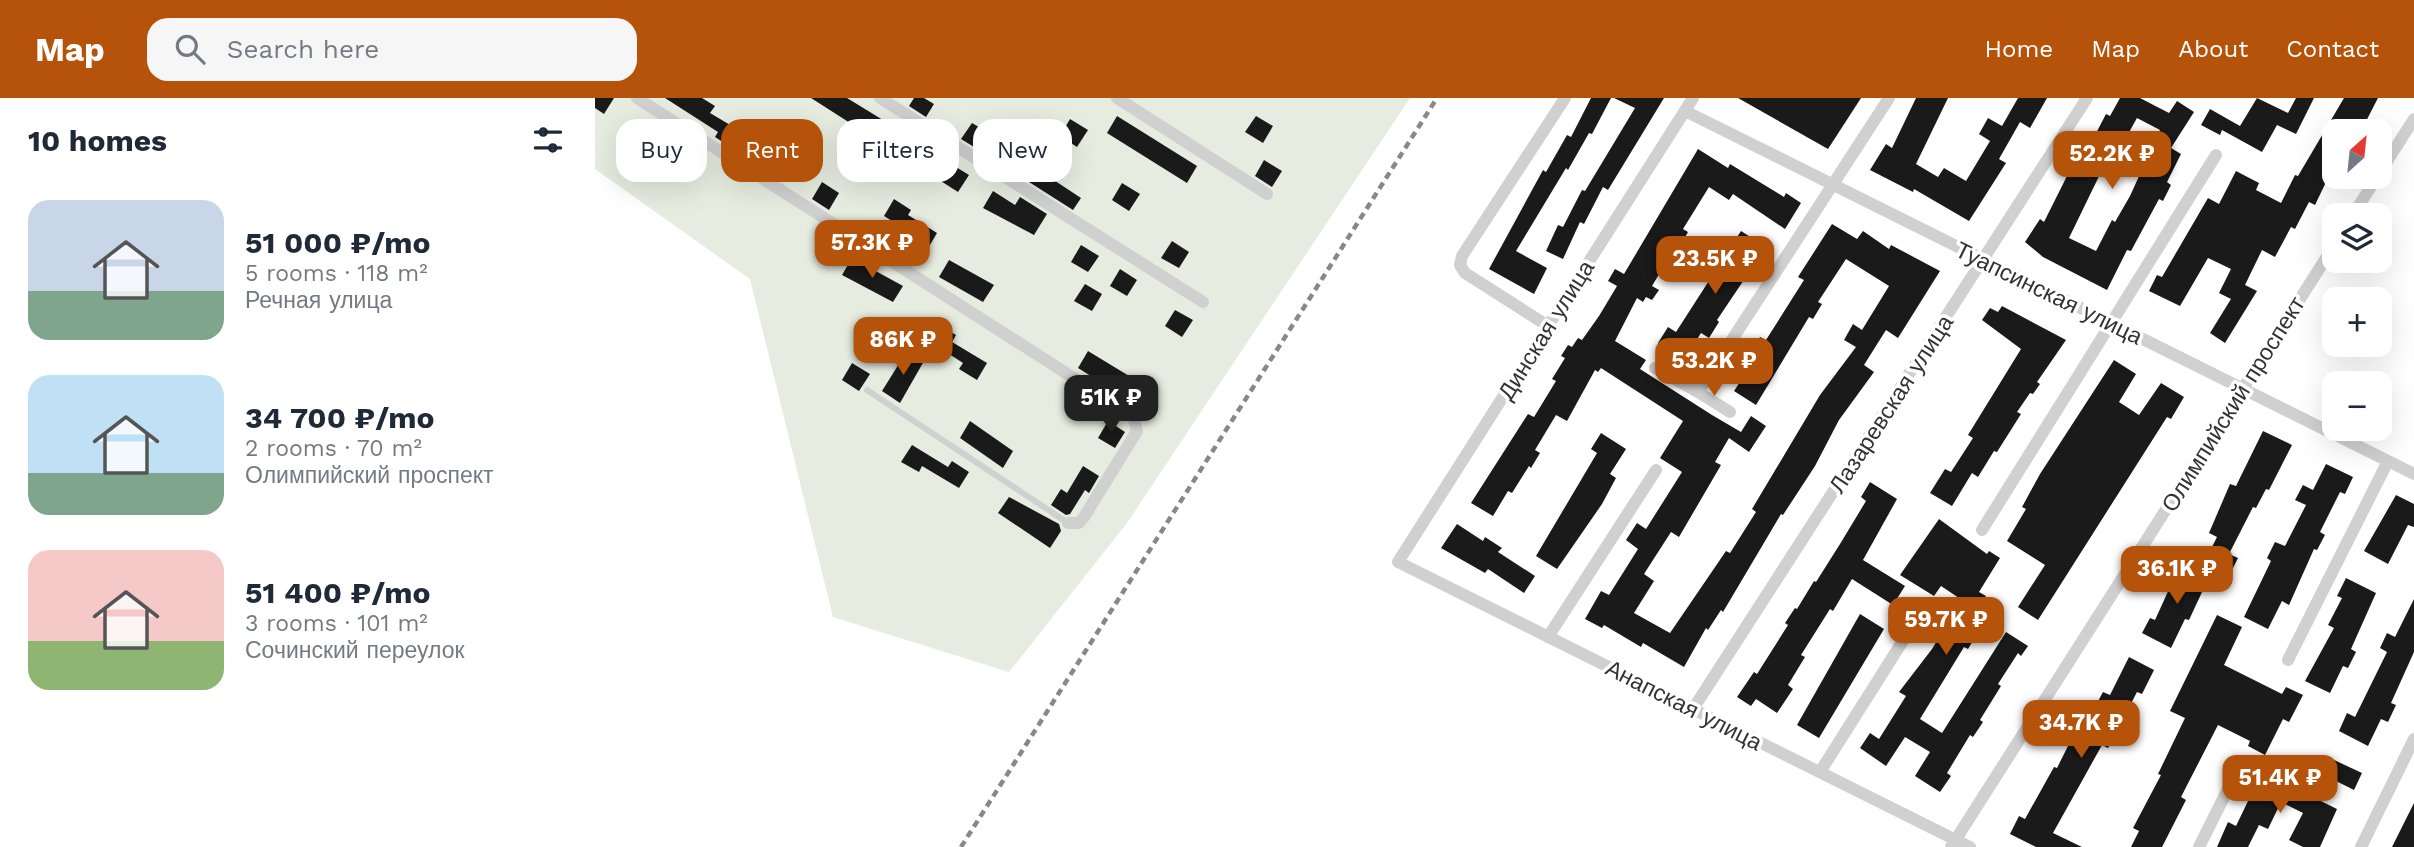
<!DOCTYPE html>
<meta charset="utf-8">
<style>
:root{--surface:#fff;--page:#f6f6f7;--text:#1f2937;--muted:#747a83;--accent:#b45309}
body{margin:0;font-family:"Work Sans",sans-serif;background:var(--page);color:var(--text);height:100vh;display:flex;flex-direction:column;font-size:26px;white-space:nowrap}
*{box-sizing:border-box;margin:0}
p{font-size:23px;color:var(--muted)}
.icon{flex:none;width:38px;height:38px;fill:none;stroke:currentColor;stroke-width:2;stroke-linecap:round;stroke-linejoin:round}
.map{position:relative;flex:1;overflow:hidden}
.side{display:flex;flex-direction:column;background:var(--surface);width:595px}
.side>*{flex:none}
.hud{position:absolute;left:21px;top:21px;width:665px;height:63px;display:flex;gap:14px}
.needle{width:46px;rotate:27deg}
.fabs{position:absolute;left:1727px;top:21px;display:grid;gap:14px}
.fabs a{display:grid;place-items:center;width:70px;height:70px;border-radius:14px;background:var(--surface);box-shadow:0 7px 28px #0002;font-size:35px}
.price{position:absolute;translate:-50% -60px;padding:0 16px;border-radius:14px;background:var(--accent);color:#fff;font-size:23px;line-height:46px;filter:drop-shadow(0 2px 4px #0008)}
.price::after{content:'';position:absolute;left:50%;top:42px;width:21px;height:16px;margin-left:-10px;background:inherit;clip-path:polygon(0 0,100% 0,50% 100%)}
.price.selected{background:#222;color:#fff}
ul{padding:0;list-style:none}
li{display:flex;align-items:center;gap:21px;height:175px;padding:0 28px}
li span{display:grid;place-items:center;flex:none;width:196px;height:140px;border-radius:21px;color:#555}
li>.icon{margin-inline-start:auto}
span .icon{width:84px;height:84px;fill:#fffc;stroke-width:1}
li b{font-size:30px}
h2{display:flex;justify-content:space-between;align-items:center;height:84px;padding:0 28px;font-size:30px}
.chip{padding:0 24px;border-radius:21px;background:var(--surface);box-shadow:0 7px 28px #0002;font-size:24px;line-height:63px}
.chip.selected{background:var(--accent);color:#fff}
header{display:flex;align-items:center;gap:42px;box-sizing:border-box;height:98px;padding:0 35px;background:var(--accent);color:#fff}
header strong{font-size:33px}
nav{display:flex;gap:38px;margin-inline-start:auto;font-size:24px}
.search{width:490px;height:63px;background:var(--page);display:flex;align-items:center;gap:18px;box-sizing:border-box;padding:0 24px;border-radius:21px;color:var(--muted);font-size:26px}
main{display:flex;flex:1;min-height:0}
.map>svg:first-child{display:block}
</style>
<header>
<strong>Map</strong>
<div class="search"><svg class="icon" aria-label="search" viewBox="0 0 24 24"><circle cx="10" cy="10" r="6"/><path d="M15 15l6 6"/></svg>Search here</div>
<nav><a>Home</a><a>Map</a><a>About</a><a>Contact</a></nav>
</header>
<main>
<section class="side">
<h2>10 homes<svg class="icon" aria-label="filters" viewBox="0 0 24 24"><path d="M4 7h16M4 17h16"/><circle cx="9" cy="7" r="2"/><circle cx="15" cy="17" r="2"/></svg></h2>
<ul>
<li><span style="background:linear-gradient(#c9d6e8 65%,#7fa58c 0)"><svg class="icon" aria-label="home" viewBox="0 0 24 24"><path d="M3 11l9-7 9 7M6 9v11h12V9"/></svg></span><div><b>51 000 ₽/mo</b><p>5 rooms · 118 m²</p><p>Речная улица</p></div></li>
<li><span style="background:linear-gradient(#bfe0f5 70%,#7fa58c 0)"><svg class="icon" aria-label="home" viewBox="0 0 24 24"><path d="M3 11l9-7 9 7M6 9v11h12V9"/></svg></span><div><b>34 700 ₽/mo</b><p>2 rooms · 70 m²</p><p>Олимпийский проспект</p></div></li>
<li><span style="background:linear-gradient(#f6c9c9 65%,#8fb573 0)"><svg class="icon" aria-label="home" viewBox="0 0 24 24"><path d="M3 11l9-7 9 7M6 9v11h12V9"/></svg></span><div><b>51 400 ₽/mo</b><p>3 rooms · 101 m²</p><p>Сочинский переулок</p></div></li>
</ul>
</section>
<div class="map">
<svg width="1819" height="749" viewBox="0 0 1819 749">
<rect width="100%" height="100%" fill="#fff"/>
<!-- green -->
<polygon fill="#e6ecdf" points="0,0 815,0 532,425 414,574 238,519 155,181 0,71"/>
<!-- building -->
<g fill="#1a1a1a" fill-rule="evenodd">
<polygon points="0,0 19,0 9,16 0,10"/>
<polygon points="70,0 107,0 120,8 115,15 147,34 137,50 120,39 123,34"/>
<polygon points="216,0 252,0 301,30 305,23 322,34 317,42 374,77 363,94"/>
<polygon points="319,0 329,0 339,6 331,19 314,8"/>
<polygon points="996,0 1016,0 997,36 994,35 973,72 971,70 921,153 952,170 939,196 894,171 948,72 951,74 972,37 976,39"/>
<polygon points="1019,0 1069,0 1013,92 1008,89 989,126 985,124 968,161 951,153 963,127 968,129 987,92 990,93 1040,10"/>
<polygon points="1143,0 1266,0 1233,51"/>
<polygon points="1321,0 1353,0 1321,66 1343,79 1349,70 1371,83 1395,43 1384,36 1393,20 1407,28 1423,0 1452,0 1435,30 1425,24 1404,61 1411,65 1374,123 1319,91 1318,94 1275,72 1291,46 1297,50"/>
<path d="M1525 0H1545L1574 15 1582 3 1599 14 1576 50 1586 56 1572 84 1576 87 1568 103 1564 101 1536 153 1532 152 1512 192 1448 159 1430 144 1445 121 1449 124 1477 68 1480 69 1494 42 1497 43 1511 16 1515 18ZM1542 20 1565 32 1535 98 1520 124 1517 122 1501 153 1474 140 1508 70 1513 72Z"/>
<polygon points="1662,0 1693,15 1701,0 1719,0 1701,36 1682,27 1667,54 1627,32 1625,37 1606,27 1615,11 1645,28"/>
<polygon points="1749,0 1783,0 1766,33 1740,33 1740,75 1736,81 1733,80 1720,107 1714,104 1700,131 1696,129 1680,159 1667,152 1650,187 1662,193 1630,245 1615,235 1636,201 1624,195 1636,171 1613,160 1585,208 1554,193 1562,177 1567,179 1613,100 1624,106 1641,73 1664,85 1661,92 1686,105 1700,77 1703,78"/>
<polygon points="522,18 602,68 592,85 512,35"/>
<polygon points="661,18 678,28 668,45 650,34"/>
<polygon points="475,21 493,32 482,49 465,38"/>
<polygon points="377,25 394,35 384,52 366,41"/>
<polygon points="420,46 438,57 427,74 410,63"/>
<polygon points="1103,51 1133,70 1135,66 1189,99 1191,95 1206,105 1190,131 1138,96 1134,102 1114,89 1088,131 1093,134 1084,150 1081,148 1057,188 1064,192 1057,202 1051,199 1048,204 1042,200 1020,243 1051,262 1045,271 1117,317 1146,334 1156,318 1171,328 1154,354 1134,340 1120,364 1126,367 1084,439 1076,434 1049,476 1059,483 1039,515 1075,535 1131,453 1135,455 1161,414 1157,411 1225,297 1261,249 1249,242 1258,226 1267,232 1294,188 1251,161 1223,204 1227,206 1218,221 1214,219 1161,307 1139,293 1162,258 1156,254 1165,239 1171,242 1209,182 1203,179 1237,126 1262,141 1268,133 1294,151 1296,147 1345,173 1303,240 1291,232 1269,267 1279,274 1244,322 1220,368 1188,417 1186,416 1128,514 1126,512 1113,532 1111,530 1089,569 1048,545 1046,549 1009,527 1007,530 990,521 1006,493 1014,497 1043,451 1031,442 1042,425 1051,431 1087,374 1065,360 1088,323 1006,270 1003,274 1000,272 972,323 961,317 940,352 945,355 936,370 934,368 917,395 913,393 898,418 876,405 933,316 939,319 961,283 957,281 970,260 966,258 973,247 977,249 983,240 987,242 1004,218 1022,188 1013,183 1020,171 1029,176"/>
<polygon points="180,53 198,64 187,81 170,70"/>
<polygon points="669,62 687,73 677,89 660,78"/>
<polygon points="442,71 486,100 478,112 434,84"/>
<polygon points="227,84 244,95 234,112 217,101"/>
<polygon points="527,85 545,96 534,113 517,102"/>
<polygon points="398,93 420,107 425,99 452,116 439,137 388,110"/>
<polygon points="299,101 316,112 313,117 342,135 332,152 315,141 318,136 289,118"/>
<polygon points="1146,133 1171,149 1122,222 1124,224 1114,240 1106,235 1089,262 1063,245 1073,229 1081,234"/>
<polygon points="577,143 594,154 584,170 566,160"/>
<polygon points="486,147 504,158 493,174 476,164"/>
<polygon points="257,160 308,188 298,204 247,177"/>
<polygon points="354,162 399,187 388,204 344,179"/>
<polygon points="525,171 542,182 532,198 515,188"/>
<polygon points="490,186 507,196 497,213 479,203"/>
<polygon points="1407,208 1471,242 1442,284 1445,286 1438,296 1435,295 1422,314 1426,316 1402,354 1399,353 1383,379 1377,375 1357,408 1335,395 1350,371 1356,374 1378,340 1373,337 1426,251 1387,222 1395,210 1403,214"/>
<polygon points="580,212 598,222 587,239 570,228"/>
<polygon points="344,227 361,237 357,244 392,265 382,282 364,271 368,265 334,243"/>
<polygon points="312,253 329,263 305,305 287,293"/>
<polygon points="493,253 544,284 533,301 483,270"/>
<polygon points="1519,262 1541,276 1524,304 1544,317 1566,285 1589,299 1576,321 1572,319 1443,522 1423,509 1450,467 1412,443 1431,411 1427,409 1445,376"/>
<polygon points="257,265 275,276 264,293 247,282"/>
<polygon points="375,323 418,353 408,370 365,340"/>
<polygon points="513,323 530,334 520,350 503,340"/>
<polygon points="1668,333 1697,347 1674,392 1671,391 1661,410 1658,409 1634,456 1643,460 1634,478 1609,465 1622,439 1614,435 1635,386 1641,388"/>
<polygon points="1006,335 1031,351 1015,376 1021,380 1007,406 962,471 941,458 1002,355 996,351"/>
<polygon points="317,347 353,369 357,363 374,374 364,390 327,368 324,374 306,364"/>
<polygon points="1731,366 1758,379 1750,396 1745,394 1725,434 1730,437 1722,452 1719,451 1694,507 1687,503 1673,531 1649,519 1676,463 1672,460 1680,444 1690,448 1711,407 1700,402 1708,387 1718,392"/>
<polygon points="488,368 504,378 494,395 490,392 475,416 471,417 456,407 466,391 472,395"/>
<polygon points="1275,384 1302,401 1268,462 1310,488 1298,507 1257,481 1238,513 1235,511 1206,557 1210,559 1193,587 1198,591 1182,615 1161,601 1156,608 1142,599 1159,574 1162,576 1193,527 1190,525 1200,510 1202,511 1219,483 1221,484 1245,446 1271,403 1266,399"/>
<polygon points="1801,397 1819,406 1819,429 1813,427 1793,466 1769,453"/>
<polygon points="414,399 464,426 466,433 455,450 403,415"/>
<polygon points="1344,421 1392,456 1394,453 1405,460 1384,494 1391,498 1371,529 1382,536 1373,551 1369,549 1325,621 1347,635 1411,534 1433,548 1426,558 1423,555 1403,586 1406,588 1385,622 1388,624 1378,639 1375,637 1352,675 1356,678 1345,694 1320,678 1335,654 1310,639 1291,668 1265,650 1275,635 1284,641 1311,598 1304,594 1337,551 1367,502 1346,488 1339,498 1305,477"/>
<polygon points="862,426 888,443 890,439 907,450 903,454 940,478 929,495 893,471 890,475 846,450"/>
<polygon points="1586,465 1614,479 1594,522 1590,521 1576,550 1547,535 1555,520 1560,522"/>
<polygon points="1751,480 1781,495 1756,551 1761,554 1753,570 1748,568 1735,595 1710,583 1739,530 1733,527 1747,500 1742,498"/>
<polygon points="1819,501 1819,554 1796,605 1801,607 1793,624 1786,621 1773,648 1744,633 1752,615 1760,619 1792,554 1785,550 1792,535 1800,539"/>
<polygon points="1265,516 1289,531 1224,640 1202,627"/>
<polygon points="1622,517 1647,529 1629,567 1687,596 1691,589 1708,597 1694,624 1688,621 1670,657 1653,648 1655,643 1623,627 1586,699 1591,702 1567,749 1536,749 1544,733 1538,730 1566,677 1563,676 1590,620 1575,613"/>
<polygon points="1534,559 1559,572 1547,596 1542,594 1513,650 1507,647 1458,735 1487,749 1441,749 1415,736 1424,718 1430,721 1459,669 1462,670 1475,644 1478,645 1491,619 1494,620 1508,594 1515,597"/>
<polygon points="1737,661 1767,675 1759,692 1729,677"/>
<polygon points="1667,674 1742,711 1725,749 1708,749 1694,742 1708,715 1686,704 1673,731 1664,727 1653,749 1622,749 1633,724 1641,728"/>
<polygon points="1819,705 1819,749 1797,749"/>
</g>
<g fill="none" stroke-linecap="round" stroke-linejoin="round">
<!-- service -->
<polyline stroke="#d0d0d0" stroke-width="6" points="272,292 473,425"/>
<!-- minor -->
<g stroke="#d0d0d0" stroke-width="12">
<polyline points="42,0 538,318 542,333 489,419 484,425 473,425"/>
<polyline points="285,0 608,204"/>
<polyline points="522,0 672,96"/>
<polyline points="1098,0 803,464 1375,749"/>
<polyline points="1090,13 1819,376"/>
<polyline points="1785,74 1819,21"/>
<polyline points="1758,117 1782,79"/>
<polyline points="953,228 870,175 865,167 867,158 970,0"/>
<polyline points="1060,270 1103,294 1294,0"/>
<polyline points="1103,294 1135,314"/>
<polyline points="1387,432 1621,57"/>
<polyline points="953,539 1061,372"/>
<polyline points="1693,562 1793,363"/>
<polyline points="1098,611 1492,0"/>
<polyline points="1225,674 1328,511"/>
<polyline points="1356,749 1740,146"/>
<polyline points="1604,749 1639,679"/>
<polyline points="1766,749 1819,641"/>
</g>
<!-- rail -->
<polyline stroke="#888" stroke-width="4.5" stroke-dasharray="7 5" stroke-linecap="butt" points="366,749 842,0"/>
</g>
<g text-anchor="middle" stroke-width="7" stroke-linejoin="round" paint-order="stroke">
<!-- street labels -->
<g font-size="23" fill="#333" stroke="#fff">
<text transform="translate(1454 195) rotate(26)" y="8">Туапсинская улица</text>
<text transform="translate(951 232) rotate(-58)" y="8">Динская улица</text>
<text transform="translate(1296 306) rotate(-57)" y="8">Лазаревская улица</text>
<text transform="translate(1638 306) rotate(-58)" y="8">Олимпийский проспект</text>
<text transform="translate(1089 607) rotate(27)" y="8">Анапская улица</text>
</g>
</g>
</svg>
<div class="fabs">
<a><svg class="needle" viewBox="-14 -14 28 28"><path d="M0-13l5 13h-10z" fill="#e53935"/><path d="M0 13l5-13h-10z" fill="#747a83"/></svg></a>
<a><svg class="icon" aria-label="layers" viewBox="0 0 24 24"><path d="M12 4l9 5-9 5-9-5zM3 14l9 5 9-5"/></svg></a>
<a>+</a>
<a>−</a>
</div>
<b class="price" style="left:1517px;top:93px">52.2K ₽</b>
<b class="price" style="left:277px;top:182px">57.3K ₽</b>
<b class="price" style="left:1120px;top:198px">23.5K ₽</b>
<b class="price" style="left:308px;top:279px">86K ₽</b>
<b class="price" style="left:1119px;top:300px">53.2K ₽</b>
<b class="price selected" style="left:516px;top:337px">51K ₽</b>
<b class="price" style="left:1582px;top:508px">36.1K ₽</b>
<b class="price" style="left:1351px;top:559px">59.7K ₽</b>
<b class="price" style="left:1486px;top:662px">34.7K ₽</b>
<b class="price" style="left:1685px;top:717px">51.4K ₽</b>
<div class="hud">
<a class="chip">Buy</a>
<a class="chip selected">Rent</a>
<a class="chip">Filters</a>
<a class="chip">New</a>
</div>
</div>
</main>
